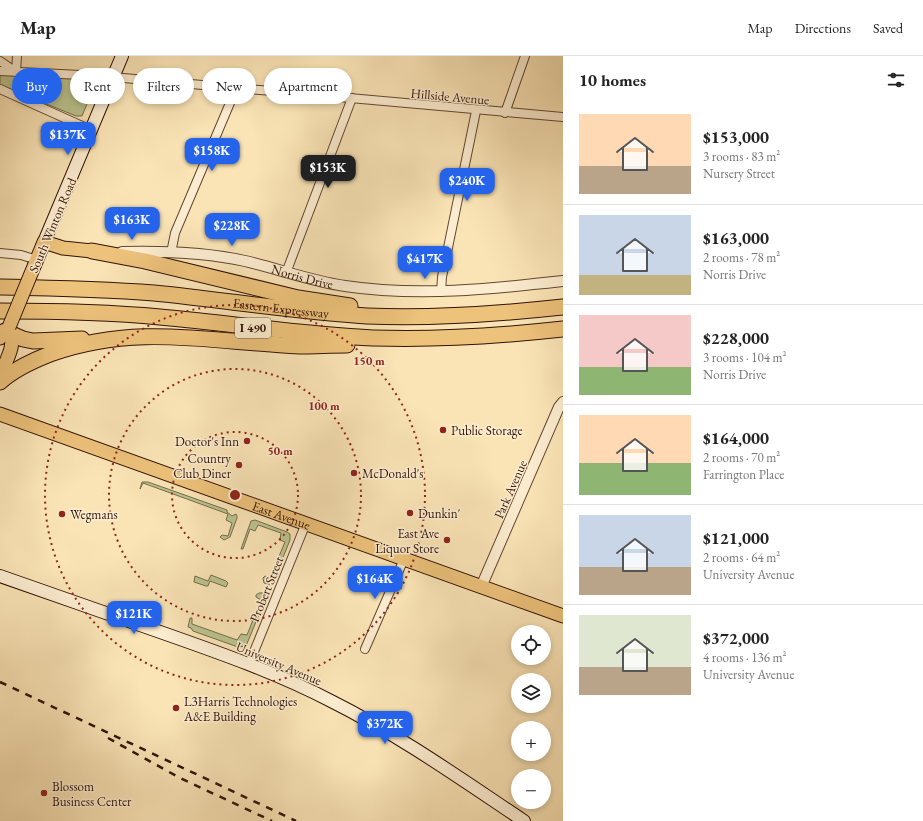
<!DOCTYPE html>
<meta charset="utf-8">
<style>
:root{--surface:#fff;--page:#f2f2f2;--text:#222;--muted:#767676;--line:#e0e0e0;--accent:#2563eb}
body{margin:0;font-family:"EB Garamond",serif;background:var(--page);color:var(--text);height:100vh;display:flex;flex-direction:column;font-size:15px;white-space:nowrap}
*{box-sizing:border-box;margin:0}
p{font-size:13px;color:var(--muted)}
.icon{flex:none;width:22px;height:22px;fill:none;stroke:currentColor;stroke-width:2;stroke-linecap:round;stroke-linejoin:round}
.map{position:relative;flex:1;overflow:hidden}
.panel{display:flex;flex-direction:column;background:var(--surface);width:360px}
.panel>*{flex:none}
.top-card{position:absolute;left:12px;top:12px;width:380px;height:36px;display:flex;gap:8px}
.buttons{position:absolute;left:511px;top:569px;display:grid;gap:8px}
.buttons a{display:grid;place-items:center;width:40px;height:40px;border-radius:50%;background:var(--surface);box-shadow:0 2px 6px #0003;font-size:20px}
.price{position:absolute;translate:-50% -34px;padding:0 9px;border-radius:8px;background:var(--accent);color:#fff;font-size:13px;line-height:26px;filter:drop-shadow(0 1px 2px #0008)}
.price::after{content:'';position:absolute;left:50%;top:24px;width:12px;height:9px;margin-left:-6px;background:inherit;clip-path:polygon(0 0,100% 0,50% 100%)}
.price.selected{background:#222;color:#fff}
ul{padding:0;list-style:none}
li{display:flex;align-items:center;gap:12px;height:100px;padding:0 16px}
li+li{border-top:1px solid var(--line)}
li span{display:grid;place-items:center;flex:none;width:112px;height:80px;border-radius:0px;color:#555}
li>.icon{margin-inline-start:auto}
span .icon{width:48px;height:48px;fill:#fffc;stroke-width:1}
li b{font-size:17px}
h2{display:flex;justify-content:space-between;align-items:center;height:48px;padding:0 16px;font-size:17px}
.chip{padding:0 14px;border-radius:18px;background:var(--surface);box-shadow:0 2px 6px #0003;font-size:14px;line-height:36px}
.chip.selected{background:var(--accent);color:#fff}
header{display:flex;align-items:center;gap:24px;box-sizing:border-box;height:56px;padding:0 20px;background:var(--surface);border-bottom:1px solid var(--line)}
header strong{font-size:19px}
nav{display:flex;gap:22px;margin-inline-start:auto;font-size:14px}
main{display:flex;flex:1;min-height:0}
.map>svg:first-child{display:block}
</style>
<header>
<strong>Map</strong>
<nav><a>Map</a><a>Directions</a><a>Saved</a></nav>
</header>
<main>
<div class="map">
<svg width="563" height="765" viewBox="0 0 563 765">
<rect width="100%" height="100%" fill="#fae4b6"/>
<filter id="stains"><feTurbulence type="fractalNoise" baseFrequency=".005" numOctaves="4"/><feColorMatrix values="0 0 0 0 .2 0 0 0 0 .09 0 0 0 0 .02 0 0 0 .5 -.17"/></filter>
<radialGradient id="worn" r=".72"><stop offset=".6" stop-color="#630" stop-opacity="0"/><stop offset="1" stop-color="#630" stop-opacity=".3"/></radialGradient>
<!-- green -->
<g fill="#bbc590" stroke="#766c4a">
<polygon points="0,19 37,19 93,24 96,26 82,60 76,60 0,29"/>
<polygon points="142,426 148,426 227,454 227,456 232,460 236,458 237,460 237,462 230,481 224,484 220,481 222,479 228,480 232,467 226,464 228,458 143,427 140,433"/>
<polygon points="255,464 287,476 290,478 290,484 272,529 264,527 263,522 265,520 270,522 285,486 280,484 281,477 258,469 255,475 250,473 243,493 241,493 251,465"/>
<polygon points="211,519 226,525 228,527 226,531 210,525 208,530 206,530 194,526 195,520 208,525"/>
<polygon points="259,537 264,537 267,539 246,590 238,591 193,575 191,572 188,571 190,562 192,562 192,568 237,584 241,578 247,579 261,544 256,541 256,539"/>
</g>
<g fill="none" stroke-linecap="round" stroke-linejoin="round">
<defs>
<g id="minor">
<polyline points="0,5 16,16 17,0"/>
<polyline points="0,15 101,20 563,61"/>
<polyline points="0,33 91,74"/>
<polyline points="505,57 525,0"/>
<polyline points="0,197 21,199 37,204"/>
<polyline points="171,197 175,177 230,47 233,33"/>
<polyline points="286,217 352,42"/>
<polyline points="441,236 442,221 476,55"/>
<polyline points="365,593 404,503"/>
<polyline points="249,608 306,467"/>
</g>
<g id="tertiary">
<path id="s1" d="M122 196C163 195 205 196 245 205 279 213 311 225 345 230 418 241 491 233 563 225"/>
<polyline points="481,531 559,351 563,346"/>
</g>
<g id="secondary">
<polyline points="44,186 122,0"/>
<path d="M0 520C54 539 109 558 163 577 220 597 277 617 331 645 399 679 461 723 524 765"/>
</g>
<g id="primary">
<polyline points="35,208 44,186 63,192 92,195"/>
<path d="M0 282 9 271C17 288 7 303 0 319"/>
<path id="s2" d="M0 358 563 560"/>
</g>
<g id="motorway">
<polyline points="92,195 145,205 298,242 350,250"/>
<path id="s3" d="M0 231C51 232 103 233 154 237 225 244 296 256 367 260 433 263 498 258 563 251"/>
<path d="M0 255C53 255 107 256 160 261 231 267 302 279 373 282 437 284 500 280 563 273"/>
<polyline points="5,275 23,283 33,285 82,283"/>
<path d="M0 326C14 313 32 305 50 298 136 267 212 286 299 290 315 290 331 289 347 289"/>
</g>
</defs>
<!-- minor casing -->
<use href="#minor" stroke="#634631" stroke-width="10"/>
<!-- tertiary casing -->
<use href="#tertiary" stroke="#634631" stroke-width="12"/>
<!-- secondary casing -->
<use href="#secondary" stroke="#311205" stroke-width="14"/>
<!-- primary casing -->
<use href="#primary" stroke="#311205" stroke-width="15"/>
<!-- motorway casing -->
<use href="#motorway" stroke="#311205" stroke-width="17"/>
<!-- minor -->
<use href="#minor" stroke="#fcedd0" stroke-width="8"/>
<!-- tertiary -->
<use href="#tertiary" stroke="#fcedd0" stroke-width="10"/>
<!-- secondary -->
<use href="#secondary" stroke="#fcedd0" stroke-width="12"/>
<!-- primary -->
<use href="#primary" stroke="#edc27b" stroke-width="13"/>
<!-- motorway -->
<use href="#motorway" stroke="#edc27b" stroke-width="15"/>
<!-- rail -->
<g stroke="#311205" stroke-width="2.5" stroke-dasharray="7 7" stroke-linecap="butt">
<polyline points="0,626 296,765"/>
<polyline points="108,682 180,722 272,765"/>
</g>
<defs>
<polyline id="primary-bridge" points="9,271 35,208"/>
</defs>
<!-- primary-bridge casing -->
<use href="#primary-bridge" stroke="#311205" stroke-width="15" stroke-linecap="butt"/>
<!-- primary-bridge -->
<use href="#primary-bridge" stroke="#edc27b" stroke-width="13"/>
</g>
<!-- distance rings -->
<g fill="none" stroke="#8f2418" stroke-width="2" stroke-dasharray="2 4">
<circle cx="235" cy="439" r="63"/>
<circle cx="235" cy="439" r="126"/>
<circle cx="235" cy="439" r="190"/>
</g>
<!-- markers -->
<g fill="#8f2418" stroke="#fcedd0" stroke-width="1.5">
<circle cx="443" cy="374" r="4"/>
<circle cx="247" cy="385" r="4"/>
<circle cx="239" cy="409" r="4"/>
<circle cx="354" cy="417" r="4"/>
<circle cx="410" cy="457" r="4"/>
<circle cx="62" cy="458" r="4"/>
<circle cx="447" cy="484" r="4"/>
<circle cx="176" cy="652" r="4"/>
<circle cx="44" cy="737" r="4"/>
</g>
<g text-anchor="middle" stroke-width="3" stroke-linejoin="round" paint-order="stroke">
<!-- shield labels -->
<rect fill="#fcedd0" stroke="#6e5442" stroke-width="1" x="235" y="262" width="36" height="20" rx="3"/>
<g font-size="12" font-weight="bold" fill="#311205">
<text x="253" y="276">I 490</text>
</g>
<!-- street labels -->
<g font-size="13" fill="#311205" stroke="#fcedd0">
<text transform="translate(450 40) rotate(5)" y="5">Hillside Avenue</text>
<text transform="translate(52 169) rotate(-67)" y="5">South Winton Road</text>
<text dy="5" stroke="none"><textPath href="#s1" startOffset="183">Norris Drive</textPath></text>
<text dy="5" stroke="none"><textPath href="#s3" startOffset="282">Eastern Expressway</textPath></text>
<text transform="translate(510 433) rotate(-66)" y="5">Park Avenue</text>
<text dy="5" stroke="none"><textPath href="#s2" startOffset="299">East Avenue</textPath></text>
<text transform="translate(266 533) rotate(-68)" y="5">Probert Street</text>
<text transform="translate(279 607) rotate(23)" y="5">University Avenue</text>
</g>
<!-- poi labels -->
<g font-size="13" fill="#311205" stroke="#fcedd0" text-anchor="start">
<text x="451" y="379">Public Storage</text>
<text x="239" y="390" text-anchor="end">Doctor's Inn</text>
<text x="231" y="407" text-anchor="end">Country<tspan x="231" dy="15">Club Diner</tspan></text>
<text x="362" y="422">McDonald's</text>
<text x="418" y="462">Dunkin'</text>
<text x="70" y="463">Wegmans</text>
<text x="439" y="482" text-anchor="end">East Ave<tspan x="439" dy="15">Liquor Store</tspan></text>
<text x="184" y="650">L3Harris Technologies<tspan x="184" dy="15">A&amp;E Building</tspan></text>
<text x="52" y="735">Blossom<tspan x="52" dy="15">Business Center</tspan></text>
</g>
</g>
<circle cx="235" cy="439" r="6" fill="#8f2418" stroke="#fcedd0" stroke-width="2"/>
<g font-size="12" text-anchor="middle" font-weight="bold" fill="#8f2418" stroke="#fcedd0" stroke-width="3" stroke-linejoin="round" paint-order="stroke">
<text x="369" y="309">150 m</text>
<text x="324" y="354">100 m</text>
<text x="280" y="399">50 m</text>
</g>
<rect width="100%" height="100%" filter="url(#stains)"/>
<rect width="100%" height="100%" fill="url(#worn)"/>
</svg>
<div class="buttons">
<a><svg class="icon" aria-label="locate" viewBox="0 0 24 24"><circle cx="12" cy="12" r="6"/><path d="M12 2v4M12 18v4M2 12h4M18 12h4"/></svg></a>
<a><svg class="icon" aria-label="layers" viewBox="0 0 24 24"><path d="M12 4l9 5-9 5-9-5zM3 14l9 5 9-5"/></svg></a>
<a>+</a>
<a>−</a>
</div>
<b class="price" style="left:68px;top:100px">$137K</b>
<b class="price" style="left:212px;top:116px">$158K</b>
<b class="price selected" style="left:328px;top:133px">$153K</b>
<b class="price" style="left:467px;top:146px">$240K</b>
<b class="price" style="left:132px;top:185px">$163K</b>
<b class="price" style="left:232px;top:191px">$228K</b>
<b class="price" style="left:425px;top:224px">$417K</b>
<b class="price" style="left:375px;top:544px">$164K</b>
<b class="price" style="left:134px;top:579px">$121K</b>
<b class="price" style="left:385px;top:689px">$372K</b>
<div class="top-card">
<a class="chip selected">Buy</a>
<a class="chip">Rent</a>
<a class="chip">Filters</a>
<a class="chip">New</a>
<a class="chip">Apartment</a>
</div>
</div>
<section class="panel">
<h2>10 homes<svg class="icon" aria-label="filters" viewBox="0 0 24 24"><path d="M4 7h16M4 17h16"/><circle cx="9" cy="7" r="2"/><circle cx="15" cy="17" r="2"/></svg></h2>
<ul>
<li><span style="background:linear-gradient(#ffd9b3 65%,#b9a48a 0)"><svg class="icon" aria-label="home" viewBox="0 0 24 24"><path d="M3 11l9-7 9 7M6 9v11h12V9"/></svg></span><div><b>$153,000</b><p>3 rooms · 83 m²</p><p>Nursery Street</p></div></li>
<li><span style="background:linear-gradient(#c9d6e8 75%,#c2b280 0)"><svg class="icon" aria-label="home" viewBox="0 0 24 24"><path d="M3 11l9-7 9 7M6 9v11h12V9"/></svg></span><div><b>$163,000</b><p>2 rooms · 78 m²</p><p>Norris Drive</p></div></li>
<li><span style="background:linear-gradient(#f6c9c9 65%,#8fb573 0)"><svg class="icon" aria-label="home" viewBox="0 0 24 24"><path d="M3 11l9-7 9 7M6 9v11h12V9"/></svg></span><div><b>$228,000</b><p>3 rooms · 104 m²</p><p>Norris Drive</p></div></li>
<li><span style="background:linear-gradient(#ffd9b3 60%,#8fb573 0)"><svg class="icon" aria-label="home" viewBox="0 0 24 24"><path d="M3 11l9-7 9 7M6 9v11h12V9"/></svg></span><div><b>$164,000</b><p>2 rooms · 70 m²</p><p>Farrington Place</p></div></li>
<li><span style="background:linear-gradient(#c9d6e8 65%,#b9a48a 0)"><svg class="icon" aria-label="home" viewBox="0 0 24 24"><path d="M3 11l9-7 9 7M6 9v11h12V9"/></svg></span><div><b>$121,000</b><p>2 rooms · 64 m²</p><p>University Avenue</p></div></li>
<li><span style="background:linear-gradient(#dfe7d0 65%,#b9a48a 0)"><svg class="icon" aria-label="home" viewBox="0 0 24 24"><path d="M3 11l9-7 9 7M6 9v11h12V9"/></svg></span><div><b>$372,000</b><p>4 rooms · 136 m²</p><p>University Avenue</p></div></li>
</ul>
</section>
</main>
